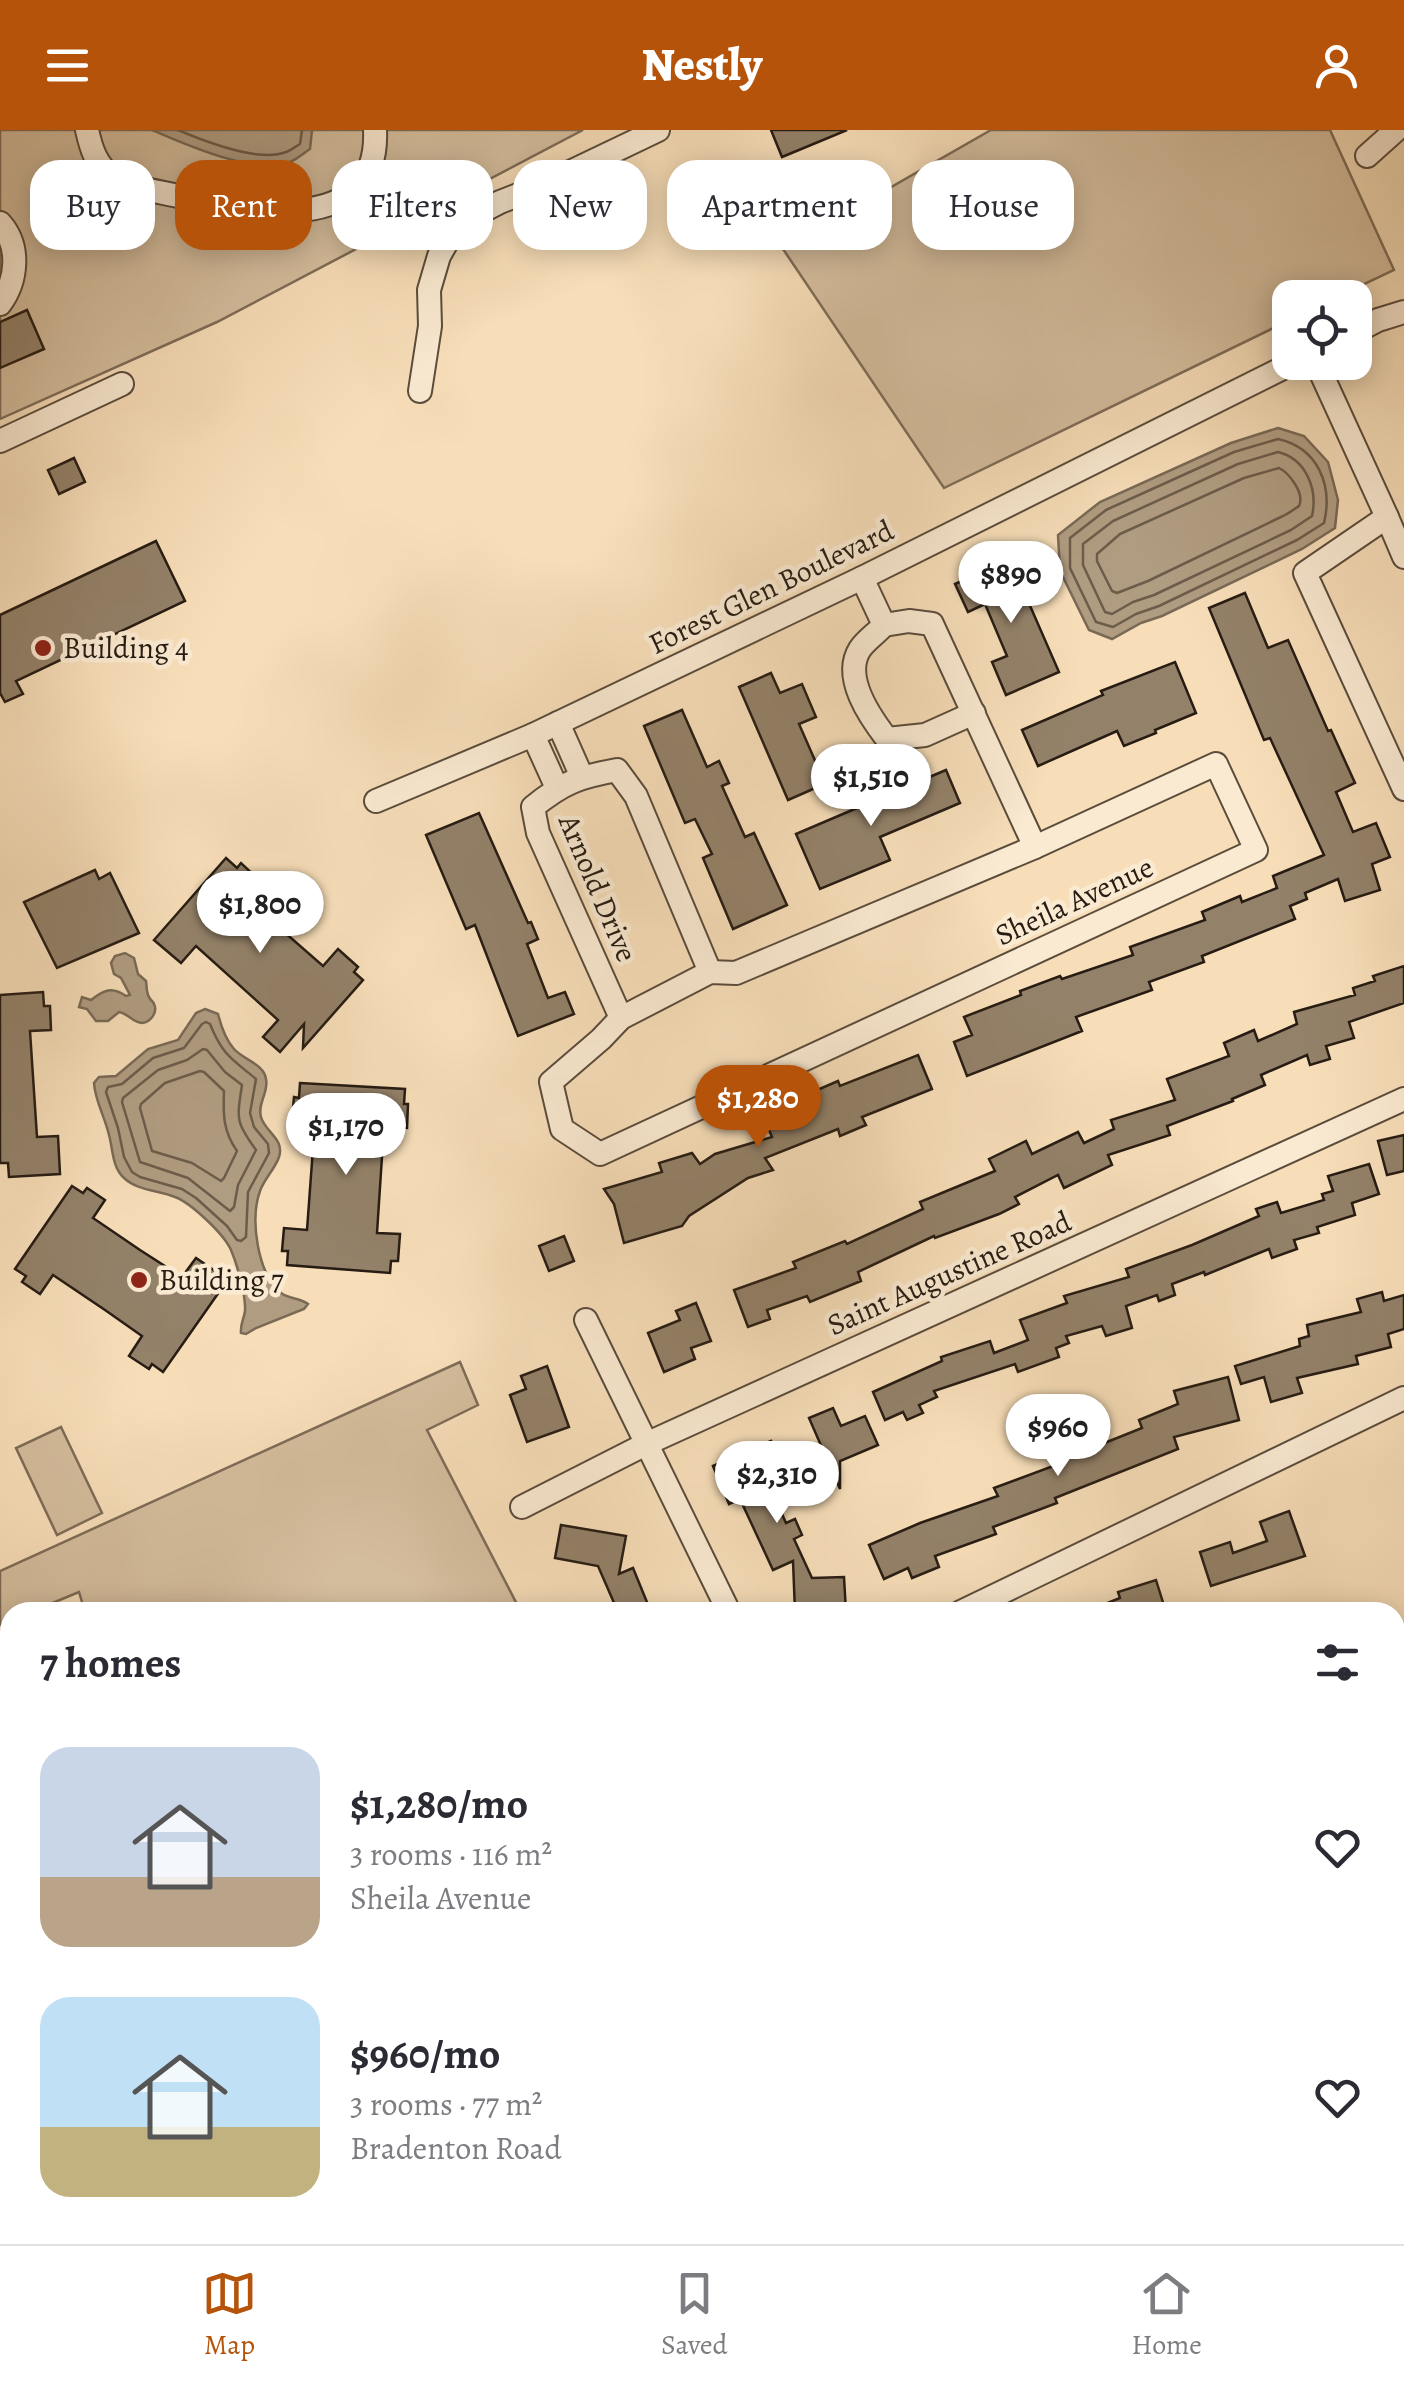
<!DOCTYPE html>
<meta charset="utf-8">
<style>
:root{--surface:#fff;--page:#f7f7f7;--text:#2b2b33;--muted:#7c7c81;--line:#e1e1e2;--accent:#b45309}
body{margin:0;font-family:Alegreya,serif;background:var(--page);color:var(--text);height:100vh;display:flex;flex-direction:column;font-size:38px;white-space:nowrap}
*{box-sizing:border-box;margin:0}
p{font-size:32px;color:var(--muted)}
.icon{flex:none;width:55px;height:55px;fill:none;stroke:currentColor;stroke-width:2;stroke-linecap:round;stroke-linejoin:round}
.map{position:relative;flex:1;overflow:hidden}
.side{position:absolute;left:0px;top:1472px;width:1405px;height:642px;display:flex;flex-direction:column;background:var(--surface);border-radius:30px 30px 0 0;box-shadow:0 5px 25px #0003}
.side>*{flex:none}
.hud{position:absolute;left:30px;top:30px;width:1345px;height:90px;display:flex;gap:20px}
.controls{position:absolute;left:1272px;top:150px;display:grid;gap:20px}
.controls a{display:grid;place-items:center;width:100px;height:100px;border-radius:20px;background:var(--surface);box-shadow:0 5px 25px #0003;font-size:50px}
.price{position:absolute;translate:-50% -85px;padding:0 22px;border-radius:35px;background:#fff;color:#222;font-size:32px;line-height:65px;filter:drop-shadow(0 2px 5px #0008)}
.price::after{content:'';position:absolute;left:50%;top:60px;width:30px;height:22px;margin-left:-15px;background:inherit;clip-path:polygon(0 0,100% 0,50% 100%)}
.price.active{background:var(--accent);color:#fff}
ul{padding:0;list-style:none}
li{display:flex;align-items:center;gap:30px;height:250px;padding:0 40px}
li span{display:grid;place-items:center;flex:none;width:280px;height:200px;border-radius:30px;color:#555}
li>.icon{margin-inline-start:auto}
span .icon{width:120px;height:120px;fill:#fffc;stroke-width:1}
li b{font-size:42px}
h2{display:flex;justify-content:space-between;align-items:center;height:120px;padding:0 40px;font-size:42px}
.pill{padding:0 35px;border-radius:30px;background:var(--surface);box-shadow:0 5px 25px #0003;font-size:35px;line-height:90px}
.pill.active{background:var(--accent);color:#fff}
header{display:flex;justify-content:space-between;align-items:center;height:130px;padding:0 40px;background:var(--accent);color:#fff;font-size:45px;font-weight:800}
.tab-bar{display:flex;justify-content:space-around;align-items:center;height:140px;border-top:2px solid var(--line);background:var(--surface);font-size:28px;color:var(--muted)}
.tab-bar a{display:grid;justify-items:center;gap:5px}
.tab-bar .active{color:var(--accent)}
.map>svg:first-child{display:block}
</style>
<header><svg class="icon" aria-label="menu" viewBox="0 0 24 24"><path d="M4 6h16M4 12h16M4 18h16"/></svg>Nestly<svg class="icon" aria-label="person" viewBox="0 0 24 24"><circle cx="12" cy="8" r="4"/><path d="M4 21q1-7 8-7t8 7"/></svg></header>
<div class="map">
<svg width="1404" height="2114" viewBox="0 0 1404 2114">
<rect width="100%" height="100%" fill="#f7deb9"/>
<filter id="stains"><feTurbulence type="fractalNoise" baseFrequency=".002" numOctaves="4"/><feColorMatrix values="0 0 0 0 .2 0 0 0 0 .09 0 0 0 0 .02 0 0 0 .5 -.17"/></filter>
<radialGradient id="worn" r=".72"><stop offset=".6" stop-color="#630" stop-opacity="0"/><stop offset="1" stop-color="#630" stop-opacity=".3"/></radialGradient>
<!-- green -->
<g fill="#d4bd9d" stroke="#7e6c58" stroke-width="2.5">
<polygon points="0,0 583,0 217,192 0,289"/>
<polygon points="991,0 1330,0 1394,140 1337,167 1290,168 1290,190 944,358 783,119"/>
<polygon points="460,1232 478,1275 427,1300 521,1482 85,1482 79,1462 31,1482 10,1482 10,1491 0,1495 0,1441"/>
<polygon points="61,1297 102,1383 57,1405 16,1318"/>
<polygon points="10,1966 10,2105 536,2105 513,2114 0,2114 0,1974"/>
</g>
<!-- water -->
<g fill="#b09c81" stroke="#796955" stroke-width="2.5">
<path d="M152 0H312L310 19C304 23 297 29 290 32 256 46 184 14 152 0Z"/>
<polygon points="1278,298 1304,306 1328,332 1338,370 1335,398 1302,419 1162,486 1141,493 1112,509 1089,500 1060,441 1058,405 1100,372 1231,313"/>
<path d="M125 823 134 828 138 844 146 851C147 856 146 862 149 867 150 870 153 871 154 874 158 882 151 892 142 893 133 893 129 884 119 882L108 891H96L87 879 79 877 82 867 91 870C104 860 112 856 126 866L130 865 121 848 114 844 111 833 115 826Z"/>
<path d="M205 879 218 884C221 896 225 909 234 919 244 930 264 934 266 949 269 962 257 974 261 987 265 1002 285 1009 279 1027 275 1039 264 1049 260 1061 250 1089 257 1143 281 1163 289 1169 301 1168 308 1174L304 1179 256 1198 246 1204 241 1203C240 1194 244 1189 245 1181 246 1165 237 1134 231 1120 224 1104 191 1073 175 1067 158 1060 138 1061 124 1048 112 1037 113 1019 109 1005 105 987 95 971 94 953L99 947 116 946 148 919 178 910 196 883Z"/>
</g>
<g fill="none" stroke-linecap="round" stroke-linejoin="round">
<!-- shore -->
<g stroke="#6c5c4a" stroke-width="2.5">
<path d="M178 0C204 11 259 33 286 22 288 22 298 15 300 14L302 0"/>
<path d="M1278 309C1318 318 1333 355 1324 393L1297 410 1159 476 1136 484 1113 497 1096 492 1070 438V408L1106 380 1234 322Z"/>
<path d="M1278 322C1306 329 1318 359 1312 386L1291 400 1154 465 1133 472 1112 484 1105 482 1083 435V414L1113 391 1238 334Z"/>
<path d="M1279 338C1289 343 1305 363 1299 376 1298 377 1284 386 1283 386L1148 451 1117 463 1112 461 1097 431V424L1120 404 1244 348Z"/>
<path d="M206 892 210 894C223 926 232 929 256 949L250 983 254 997 268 1014 269 1023 248 1062 246 1107 241 1111 237 1110 227 1096 196 1068 182 1059 140 1047 132 1042 124 1027 118 998 106 962 108 957 122 954 153 928 184 918 202 894Z"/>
<path d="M203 919 207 920 225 942 242 955C237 989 235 991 256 1020L238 1055 234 1077 230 1081 188 1048 140 1032 122 972 123 968 158 940 187 930Z"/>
<path d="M200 941 204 942 224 961C223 985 223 1001 237 1021L224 1048 221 1051 192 1033 152 1021 140 978 141 974 165 953Z"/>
</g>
</g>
<!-- building -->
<g fill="#938169" stroke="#271c13" stroke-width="2.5">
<polygon points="771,0 847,0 782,27"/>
<polygon points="788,36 797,60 767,71 758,47"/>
<polygon points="27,180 44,219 0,238 0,192"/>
<polygon points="74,328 85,352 59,364 48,340"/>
<polygon points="156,411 185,471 16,551 23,564 5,572 0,563 0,485"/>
<polygon points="1010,430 1059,542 1006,565 992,532 1007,526 985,474 968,482 955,454"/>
<polygon points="1245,463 1268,518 1288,510 1328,601 1331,600 1355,653 1336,662 1353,702 1376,693 1390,727 1372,734 1380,760 1345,771 1338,749 1305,763 1307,769 1290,776 1295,789 1202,826 1204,832 1149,852 1152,860 1076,887 1082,901 967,946 954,912 972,905 964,887 1021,865 1020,861 1060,846 1062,849 1133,825 1130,817 1205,790 1202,782 1240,766 1242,772 1277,758 1273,746 1324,725 1270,608 1264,610 1209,478"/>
<polygon points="1175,532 1196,583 1155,600 1156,603 1124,616 1117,601 1038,636 1022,600 1103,565 1101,561"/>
<polygon points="771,543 780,563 802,554 816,587 799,594 817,635 836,626 845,645 788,670 739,557"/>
<polygon points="682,580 707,637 719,631 729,653 722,656 745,707 754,703 787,775 733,799 703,728 712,724 695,689 685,693 644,596"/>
<polygon points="946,640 960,673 880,707 890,730 820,759 796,704"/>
<polygon points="479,683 528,793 531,792 538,809 527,814 548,868 565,862 574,884 518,906 475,795 466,799 426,705"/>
<polygon points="226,728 237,738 241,733 258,749 243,766 323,836 338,819 358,837 354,842 363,850 303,918 304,894 280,922 263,907 278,890 196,816 181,833 154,810"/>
<polygon points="95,740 99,749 110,743 139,803 57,838 24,772"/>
<polygon points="1404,836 1404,873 1349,892 1354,908 1326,916 1330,929 1310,935 1307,925 1261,945 1265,955 1232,969 1233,971 1167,996 1170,1005 1108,1025 1112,1035 1064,1058 1058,1045 1015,1067 1019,1074 999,1084 935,1108 934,1106 858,1142 861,1151 810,1172 807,1166 767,1180 770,1189 748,1197 734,1160 796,1138 793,1132 845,1111 847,1114 923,1079 920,1072 995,1041 989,1029 1026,1011 1032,1024 1078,1002 1084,1013 1114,999 1111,990 1175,970 1167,949 1229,926 1224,913 1254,900 1258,911 1297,894 1294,882 1355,865 1353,858 1375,851 1373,846"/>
<polygon points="43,862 44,876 50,876 51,900 30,901 37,1007 58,1006 60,1044 9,1047 8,1033 0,1033 0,865"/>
<polygon points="918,925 932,959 862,987 866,995 840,1006 838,999 765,1028 773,1040 748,1048 689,1086 682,1096 624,1113 614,1074 604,1059 662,1042 659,1033 692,1023 700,1034 715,1024 772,1007 765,991 788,982 785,974 838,951 840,956"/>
<polygon points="300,953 405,959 404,974 408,974 407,998 384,996 377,1103 400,1104 398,1131 391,1131 390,1143 287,1135 288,1121 282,1121 284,1098 307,1100 315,991 292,989 294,967 299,968"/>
<polygon points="1404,1005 1404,1041 1387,1045 1378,1011"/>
<polygon points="1369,1034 1379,1064 1352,1073 1355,1085 1317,1097 1319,1103 1294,1110 1297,1119 1272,1128 1269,1119 1205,1145 1204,1142 1172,1154 1175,1165 1159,1171 1157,1165 1126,1176 1132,1198 1106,1206 1102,1196 1066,1206 1069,1213 1056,1218 1059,1227 1018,1242 1015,1234 934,1261 937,1267 919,1275 923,1283 907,1290 903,1282 885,1290 873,1262 942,1231 941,1227 990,1211 994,1223 1028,1210 1020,1190 1067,1173 1064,1166 1129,1147 1126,1139 1192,1115 1259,1086 1256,1079 1277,1072 1281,1083 1324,1070 1322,1064 1333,1061 1328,1046"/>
<polygon points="72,1056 83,1063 87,1058 105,1070 93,1088 140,1120 182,1147 196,1128 218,1143 214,1148 224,1155 163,1242 152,1234 149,1239 129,1226 142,1206 105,1180 53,1145 40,1164 22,1152 26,1146 15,1139"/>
<polygon points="564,1106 574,1131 549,1141 539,1116"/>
<polygon points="1382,1162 1384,1171 1404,1165 1404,1199 1388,1204 1391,1217 1356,1226 1358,1234 1297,1248 1302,1263 1271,1272 1264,1247 1241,1254 1235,1236 1300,1216 1299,1209 1309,1206 1307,1195 1361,1182 1357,1169"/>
<polygon points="696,1173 711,1211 691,1218 695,1229 664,1242 648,1203 680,1190 676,1181"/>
<polygon points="547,1236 569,1297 527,1312 510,1265 526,1259 521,1246"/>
<polygon points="1228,1247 1239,1290 1174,1307 1178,1319 1055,1368 1057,1373 993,1397 996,1404 935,1426 939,1437 912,1448 908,1438 884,1449 869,1415 920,1393 998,1366 994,1358 1056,1335 1051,1323 1074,1314 1070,1306 1100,1294 1107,1312 1142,1298 1139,1290 1178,1274 1174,1261"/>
<polygon points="833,1278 841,1296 865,1286 878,1315 840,1331 840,1359 809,1288"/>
<polygon points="771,1311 787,1349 770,1357 786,1393 795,1389 802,1405 794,1409 812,1448 844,1447 846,1482 795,1482 793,1431 773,1440 740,1369 729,1374 713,1336"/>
<polygon points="1289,1381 1305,1426 1211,1456 1200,1422 1230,1412 1233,1423 1267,1411 1260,1392"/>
<polygon points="561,1395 626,1406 619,1444 633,1438 651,1482 618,1482 598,1436 555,1428"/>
<polygon points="1156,1450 1166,1482 1085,1482 1120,1468 1118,1462"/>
</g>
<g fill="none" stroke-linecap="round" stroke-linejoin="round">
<defs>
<g id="minor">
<path d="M87 0C91 18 96 35 112 47 125 57 161 62 178 66 246 82 380 109 375 0"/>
<polyline points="1367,26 1396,0"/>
<path d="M0 93C21 116 17 151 0 174"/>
<polyline points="1355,202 1378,190 1404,182"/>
<polyline points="1316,232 1387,387"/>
<polyline points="420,261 430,196 429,160 439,126 452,103 471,87 500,72 541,56 658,0"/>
<polyline points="0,311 122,254"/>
<polyline points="1404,427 1387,387 1305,443 1404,659"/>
<polyline points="862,448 884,495 909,491 932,494 1035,717"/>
<path d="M884 495C877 503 866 510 860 519 842 547 870 587 887 609L925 605 974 583"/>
<polyline points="558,593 582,647"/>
<polyline points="533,605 557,658"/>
<polygon points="1216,634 1256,720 600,1024 562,999 551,952 601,909 621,888 710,842 736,843 1035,717"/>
<polyline points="376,671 533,605 862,448 1295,232"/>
<path d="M621 888 538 703 533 677C564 652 579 647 617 640L636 666 710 842"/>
<polyline points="586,1190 729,1482"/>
<polyline points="522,1377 646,1314 1404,969"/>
<polyline points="961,1482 1404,1268"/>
<polyline points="1395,1598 1404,1595"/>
<polyline points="1239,2105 1264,2114"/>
<polyline points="878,2114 881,2105"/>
</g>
</defs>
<!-- minor casing -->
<use href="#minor" stroke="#5b4c3c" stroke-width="26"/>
<!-- minor -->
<use href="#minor" stroke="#faead2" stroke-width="22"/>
</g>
<!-- markers -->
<g fill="#8f2418" stroke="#faead2" stroke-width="4">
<circle cx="43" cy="518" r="10"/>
<circle cx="139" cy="1150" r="10"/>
</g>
<g text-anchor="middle" stroke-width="9" stroke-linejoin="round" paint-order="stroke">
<!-- street labels -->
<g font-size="30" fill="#271c13" stroke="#faead2">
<text transform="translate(771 457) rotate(-26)" y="10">Forest Glen Boulevard</text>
<text transform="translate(598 758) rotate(67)" y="10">Arnold Drive</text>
<text transform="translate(1074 771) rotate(-25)" y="10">Sheila Avenue</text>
<text transform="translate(949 1143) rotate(-24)" y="10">Saint Augustine Road</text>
</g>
<!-- poi labels -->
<g font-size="30" fill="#271c13" stroke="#faead2" text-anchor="start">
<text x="63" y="528">Building 4</text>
<text x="159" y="1160">Building 7</text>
</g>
</g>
<rect width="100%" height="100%" filter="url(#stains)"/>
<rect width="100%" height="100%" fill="url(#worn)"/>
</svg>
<div class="controls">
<a><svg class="icon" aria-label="locate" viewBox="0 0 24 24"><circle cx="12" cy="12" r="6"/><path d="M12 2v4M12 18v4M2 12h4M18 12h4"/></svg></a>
</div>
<b class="price" style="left:1011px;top:496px">$890</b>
<b class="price" style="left:871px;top:699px">$1,510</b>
<b class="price" style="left:260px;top:826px">$1,800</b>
<b class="price active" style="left:758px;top:1020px">$1,280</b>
<b class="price" style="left:346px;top:1048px">$1,170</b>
<b class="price" style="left:1058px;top:1349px">$960</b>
<b class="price" style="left:777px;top:1396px">$2,310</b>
<div class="hud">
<a class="pill">Buy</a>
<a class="pill active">Rent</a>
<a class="pill">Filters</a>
<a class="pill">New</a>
<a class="pill">Apartment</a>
<a class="pill">House</a>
</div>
<section class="side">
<h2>7 homes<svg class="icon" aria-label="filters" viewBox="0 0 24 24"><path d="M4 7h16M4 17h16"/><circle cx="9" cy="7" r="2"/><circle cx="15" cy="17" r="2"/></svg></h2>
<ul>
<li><span style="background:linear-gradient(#c9d6e8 65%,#b9a48a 0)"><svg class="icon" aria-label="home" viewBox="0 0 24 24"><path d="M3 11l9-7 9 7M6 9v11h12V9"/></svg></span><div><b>$1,280/mo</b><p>3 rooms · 116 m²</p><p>Sheila Avenue</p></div><svg class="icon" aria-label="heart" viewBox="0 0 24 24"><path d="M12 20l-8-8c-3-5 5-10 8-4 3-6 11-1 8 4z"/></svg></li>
<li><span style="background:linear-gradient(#bfe0f5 65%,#c2b280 0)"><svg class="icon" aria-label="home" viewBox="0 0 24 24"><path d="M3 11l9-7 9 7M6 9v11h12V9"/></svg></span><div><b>$960/mo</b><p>3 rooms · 77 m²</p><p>Bradenton Road</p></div><svg class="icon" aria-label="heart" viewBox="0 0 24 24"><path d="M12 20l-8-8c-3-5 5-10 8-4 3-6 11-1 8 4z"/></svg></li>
</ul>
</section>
</div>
<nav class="tab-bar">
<a class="active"><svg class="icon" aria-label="map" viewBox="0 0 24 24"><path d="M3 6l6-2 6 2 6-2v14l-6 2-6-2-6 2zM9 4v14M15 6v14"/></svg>Map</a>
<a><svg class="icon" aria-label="saved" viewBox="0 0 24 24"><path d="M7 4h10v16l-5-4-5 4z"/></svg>Saved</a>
<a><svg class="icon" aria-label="home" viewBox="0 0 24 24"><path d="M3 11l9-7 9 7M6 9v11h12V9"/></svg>Home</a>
</nav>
